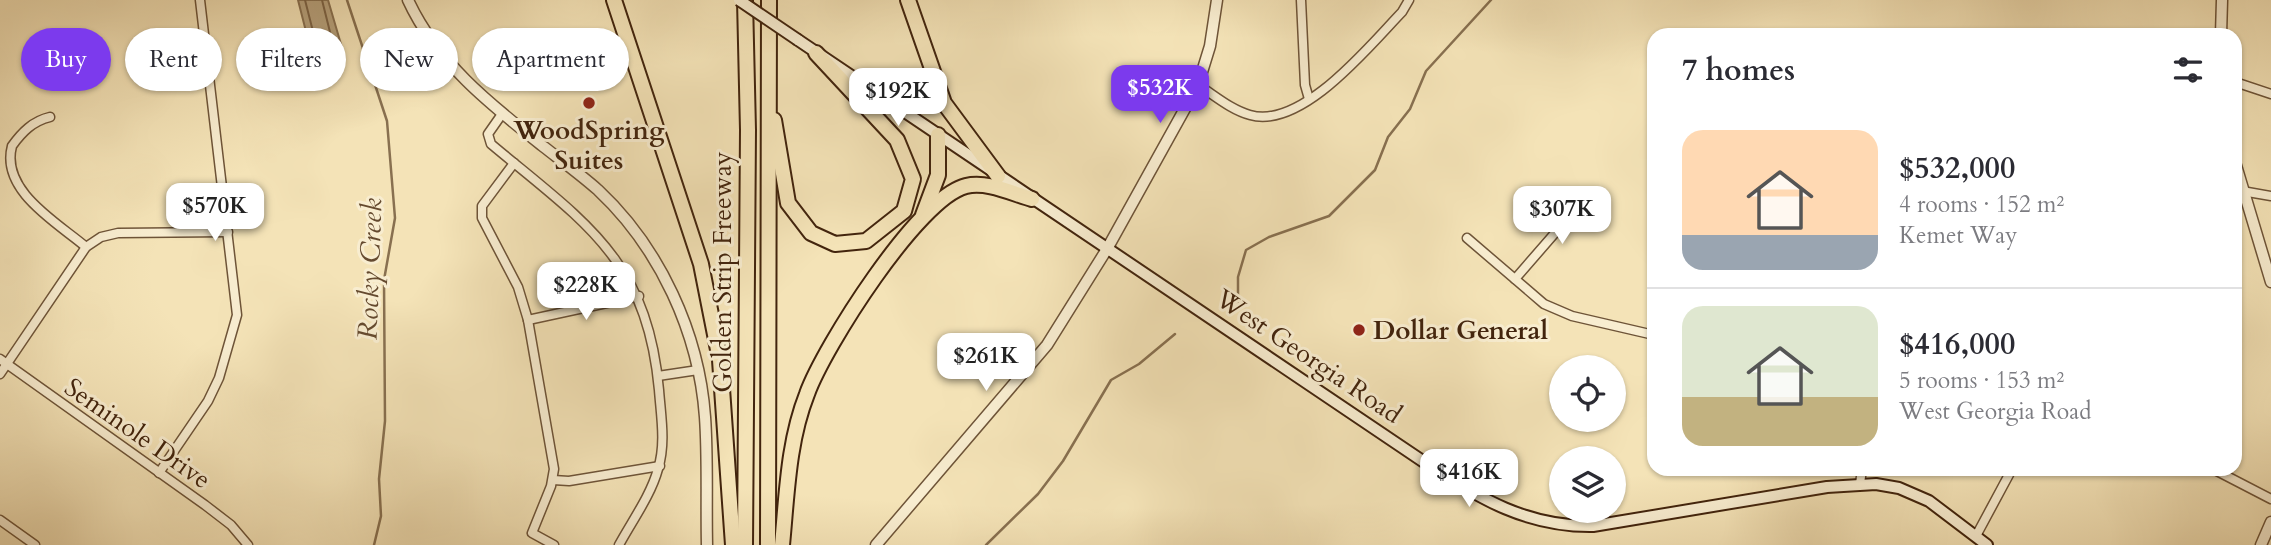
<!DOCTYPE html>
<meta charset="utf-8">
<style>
:root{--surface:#fff;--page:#f7f7f7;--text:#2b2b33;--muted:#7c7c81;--line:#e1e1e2;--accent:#7c3aed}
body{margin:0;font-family:Cardo,serif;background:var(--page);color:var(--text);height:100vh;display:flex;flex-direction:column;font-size:26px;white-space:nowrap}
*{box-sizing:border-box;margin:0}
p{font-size:23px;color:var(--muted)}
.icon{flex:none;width:38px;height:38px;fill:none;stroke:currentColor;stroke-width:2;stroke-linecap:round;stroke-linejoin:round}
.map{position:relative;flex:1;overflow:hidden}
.side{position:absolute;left:1647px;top:28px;width:595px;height:448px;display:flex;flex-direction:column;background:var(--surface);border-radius:21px;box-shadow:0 2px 5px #0004}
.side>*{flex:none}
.guide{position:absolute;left:21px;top:28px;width:665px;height:63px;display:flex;gap:14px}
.tools{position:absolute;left:1549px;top:355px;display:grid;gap:14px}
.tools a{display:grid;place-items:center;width:77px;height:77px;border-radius:50%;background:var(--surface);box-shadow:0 2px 5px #0004;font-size:35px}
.price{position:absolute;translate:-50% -60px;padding:0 16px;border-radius:14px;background:#fff;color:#222;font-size:23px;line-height:46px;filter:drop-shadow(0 2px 4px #0008)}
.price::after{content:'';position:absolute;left:50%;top:42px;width:21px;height:16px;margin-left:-10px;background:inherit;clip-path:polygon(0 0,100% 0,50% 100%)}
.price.on{background:var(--accent);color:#fff}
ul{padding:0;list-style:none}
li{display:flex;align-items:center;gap:21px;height:175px;padding:0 35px}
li+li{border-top:2px solid var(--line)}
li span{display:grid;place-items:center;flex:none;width:196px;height:140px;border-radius:21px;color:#555}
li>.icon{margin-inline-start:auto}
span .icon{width:84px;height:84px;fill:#fffc;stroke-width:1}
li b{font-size:30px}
h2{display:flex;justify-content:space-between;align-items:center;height:84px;padding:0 35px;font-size:30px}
.chip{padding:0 24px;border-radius:32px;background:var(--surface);box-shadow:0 2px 5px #0004;font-size:24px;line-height:63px}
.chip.on{background:var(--accent);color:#fff}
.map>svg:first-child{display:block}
</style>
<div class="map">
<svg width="2271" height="545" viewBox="0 0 2271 545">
<rect width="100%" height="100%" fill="#f4e3b7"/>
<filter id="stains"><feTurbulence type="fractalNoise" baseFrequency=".00286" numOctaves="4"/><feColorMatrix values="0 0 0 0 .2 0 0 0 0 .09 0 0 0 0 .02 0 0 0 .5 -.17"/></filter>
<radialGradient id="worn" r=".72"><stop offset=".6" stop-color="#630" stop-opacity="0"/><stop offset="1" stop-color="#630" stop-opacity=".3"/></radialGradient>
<!-- water -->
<polygon fill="#b7a27d" stroke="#887050" stroke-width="2" points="298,0 328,0 343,51 342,60 323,69 315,67"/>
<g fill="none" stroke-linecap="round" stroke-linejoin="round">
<!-- shore -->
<polyline stroke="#7c6345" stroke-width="2" points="305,0 320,59 324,61 334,56 335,52 322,0"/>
<!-- stream -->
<g stroke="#887050" stroke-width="2.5">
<polyline points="347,0 387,121 395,218 384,280 385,421 379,479 381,516 374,545"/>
<polyline points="1238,302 1238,277 1246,250 1269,237 1329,216 1375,170 1388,137 1410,109 1426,71 1491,0"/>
<polyline points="986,545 1038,494 1063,461 1111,380 1139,364 1175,334"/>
</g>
<defs>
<g id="minor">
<polyline points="1301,0 1305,85 1309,99"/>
<polyline points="2235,82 2271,94"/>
<path d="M1198 85C1214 95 1231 110 1250 115 1302 130 1370 45 1402 12L1409 0"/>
<path d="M502 114 488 134 491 144C584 222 647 258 659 390 661 417 666 443 658 469 651 495 632 521 619 545"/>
<path d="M50 117C33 121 22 132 12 146 0 191 58 223 86 247"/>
<polyline points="514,163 482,206 482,218 518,287 528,320 554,469 551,486 532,533 554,545"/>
<polyline points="2242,191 2271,196"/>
<polyline points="1467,238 1544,304 1572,316 1654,335"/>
<polyline points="1515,279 1588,195"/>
<polyline points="528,320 639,296"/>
<polyline points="0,359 205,505 231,525 248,545"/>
<polyline points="0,374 86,247 101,237 118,233 228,232"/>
<polyline points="658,376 698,370"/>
<polyline points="2213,469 2271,499"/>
<polyline points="159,473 208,401 219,378 237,315 200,0"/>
<polyline points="553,480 569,481 660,466"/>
<polyline points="1860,484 1862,469"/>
<polyline points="0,520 35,545"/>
<polyline points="1976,536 2012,469"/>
</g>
<g id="tertiary">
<path d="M408 0C437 63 491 105 544 147 562 161 581 175 598 190 660 248 699 333 705 417 708 459 706 503 707 545"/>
<polyline points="2221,35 2222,0"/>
<polyline points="2235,162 2271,282"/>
<polyline points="876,545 1047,345 1107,249 1198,85 1210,46 1217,0"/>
<polyline points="2261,545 2271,522"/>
</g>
<path id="secondary" d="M798 40 1427 464C1480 499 1528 527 1593 526L1827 487 1876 484 1899 488 1929 501 1987 545"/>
<g id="motorway">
<polyline points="614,0 701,264 720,360 733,545"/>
<polyline points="745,0 748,130 745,545"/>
<polyline points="908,0 944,103 998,176"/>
<polyline points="774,120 788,203 811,233 835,244 866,241 904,211 913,179 897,140 816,53"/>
<polyline points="923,215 938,175 938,135"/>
<polyline points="768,545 769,0"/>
<path d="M782 545C787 494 788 442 807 394 824 347 918 198 966 186 987 181 1011 193 1032 199"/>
</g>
</defs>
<!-- minor casing -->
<use href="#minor" stroke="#6e5438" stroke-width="11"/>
<!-- tertiary casing -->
<use href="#tertiary" stroke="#6e5438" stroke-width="13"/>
<!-- secondary casing -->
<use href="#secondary" stroke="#42240d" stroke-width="14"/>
<!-- motorway casing -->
<use href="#motorway" stroke="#42240d" stroke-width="18"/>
<!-- minor -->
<use href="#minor" stroke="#f8edd0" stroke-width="8"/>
<!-- tertiary -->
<use href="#tertiary" stroke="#f8edd0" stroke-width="10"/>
<!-- secondary -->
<use href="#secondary" stroke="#f8edd0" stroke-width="10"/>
<!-- motorway -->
<use href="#motorway" stroke="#f4e3b7" stroke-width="14"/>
<defs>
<polyline id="secondary-bridge" points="739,0 798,40"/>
</defs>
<!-- secondary-bridge casing -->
<use href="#secondary-bridge" stroke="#42240d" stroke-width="14" stroke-linecap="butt"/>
<!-- secondary-bridge -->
<use href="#secondary-bridge" stroke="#f8edd0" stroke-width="10"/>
</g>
<!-- markers -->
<g fill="#8f2418" stroke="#f8edd0" stroke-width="2.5">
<circle cx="589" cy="103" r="7"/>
<circle cx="1359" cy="330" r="7"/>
</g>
<g text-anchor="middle" stroke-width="6" stroke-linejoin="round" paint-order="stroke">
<!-- poi labels -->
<g font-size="26" font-weight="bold" fill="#42240d" stroke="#f8edd0">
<text x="589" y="139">WoodSpring<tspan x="589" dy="30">Suites</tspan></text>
<text x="1373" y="339" text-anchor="start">Dollar General</text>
</g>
<!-- street labels -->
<g font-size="26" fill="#42240d" stroke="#f8edd0">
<text transform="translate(722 272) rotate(-90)" y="9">Golden Strip Freeway</text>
<text transform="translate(1309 356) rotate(34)" y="9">West Georgia Road</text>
<text transform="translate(138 433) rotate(35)" y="9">Seminole Drive</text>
</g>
<!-- water labels -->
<g font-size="28" font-style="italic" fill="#654a2f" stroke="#f8edd0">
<text transform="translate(369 269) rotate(-88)" y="10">Rocky Creek</text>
</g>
</g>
<rect width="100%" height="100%" filter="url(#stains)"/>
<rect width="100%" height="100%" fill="url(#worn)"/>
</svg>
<div class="tools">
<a><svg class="icon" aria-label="locate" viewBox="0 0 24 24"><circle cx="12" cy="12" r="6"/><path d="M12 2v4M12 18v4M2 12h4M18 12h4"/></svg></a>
<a><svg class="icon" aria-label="layers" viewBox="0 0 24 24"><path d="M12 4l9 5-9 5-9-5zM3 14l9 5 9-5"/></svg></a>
</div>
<b class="price on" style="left:1160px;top:125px">$532K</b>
<b class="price" style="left:898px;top:128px">$192K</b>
<b class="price" style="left:215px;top:243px">$570K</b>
<b class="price" style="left:1562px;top:246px">$307K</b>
<b class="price" style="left:586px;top:322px">$228K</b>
<b class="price" style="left:986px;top:393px">$261K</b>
<b class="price" style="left:1469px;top:509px">$416K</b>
<div class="guide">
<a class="chip on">Buy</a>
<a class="chip">Rent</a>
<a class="chip">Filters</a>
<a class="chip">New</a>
<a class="chip">Apartment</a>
</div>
<section class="side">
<h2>7 homes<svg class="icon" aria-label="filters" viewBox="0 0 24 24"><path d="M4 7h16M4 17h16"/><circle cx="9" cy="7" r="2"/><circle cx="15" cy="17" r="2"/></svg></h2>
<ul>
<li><span style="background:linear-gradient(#ffd9b3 75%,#9aa5b1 0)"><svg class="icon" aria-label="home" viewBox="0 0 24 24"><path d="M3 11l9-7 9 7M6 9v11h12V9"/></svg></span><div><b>$532,000</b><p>4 rooms · 152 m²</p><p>Kemet Way</p></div></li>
<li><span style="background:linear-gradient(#dfe7d0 65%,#c2b280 0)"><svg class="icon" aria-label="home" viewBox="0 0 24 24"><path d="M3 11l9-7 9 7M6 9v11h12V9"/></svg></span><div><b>$416,000</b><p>5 rooms · 153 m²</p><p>West Georgia Road</p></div></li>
</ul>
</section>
</div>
